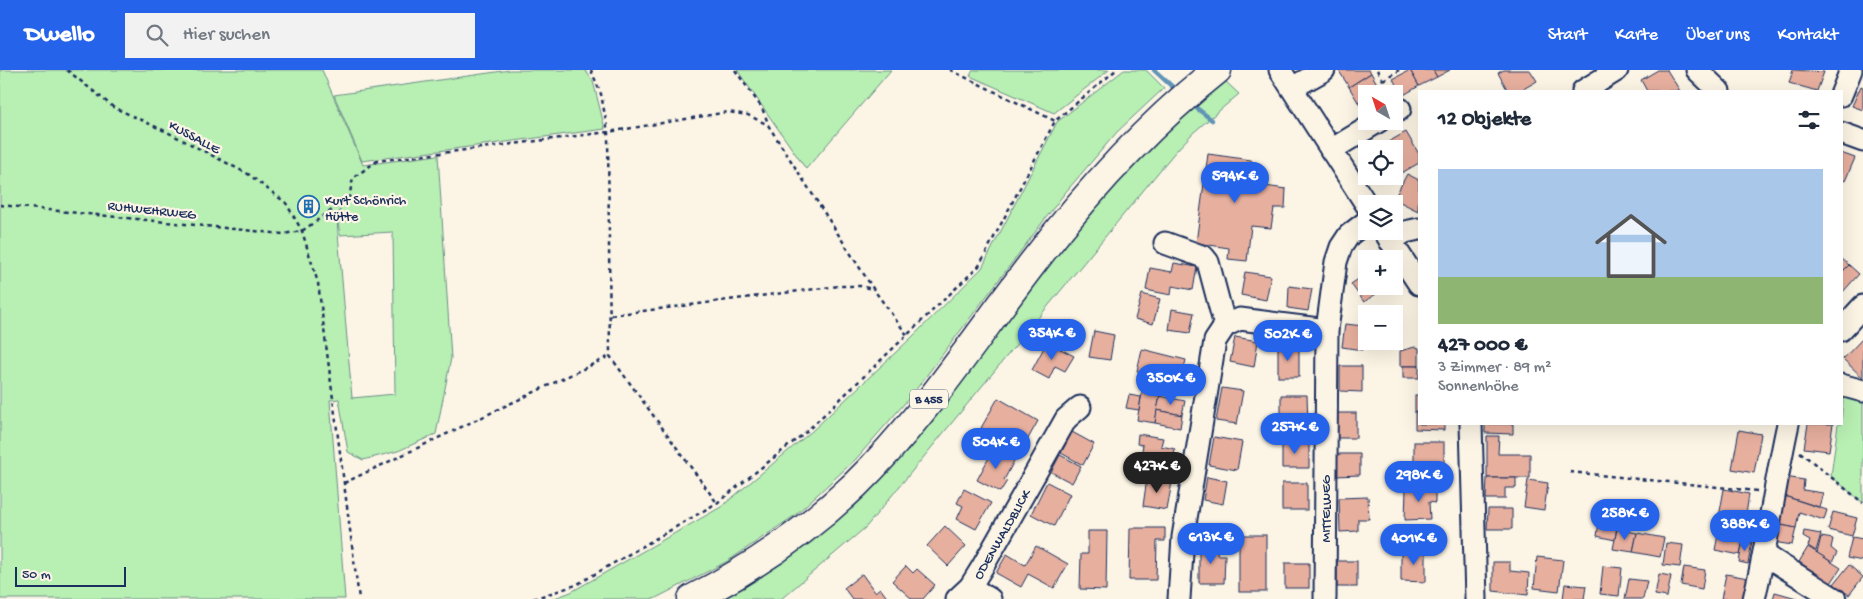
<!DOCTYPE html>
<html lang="de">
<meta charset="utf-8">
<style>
:root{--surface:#fff;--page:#f2f2f3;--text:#1f2937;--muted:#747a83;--accent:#2563eb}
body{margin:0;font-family:"Gochi Hand",sans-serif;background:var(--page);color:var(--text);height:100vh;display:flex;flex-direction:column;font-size:19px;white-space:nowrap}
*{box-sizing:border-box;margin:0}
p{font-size:16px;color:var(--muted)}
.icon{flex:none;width:28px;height:28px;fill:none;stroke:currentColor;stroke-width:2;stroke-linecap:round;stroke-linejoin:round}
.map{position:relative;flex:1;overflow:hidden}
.drawer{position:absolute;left:1418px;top:20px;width:425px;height:335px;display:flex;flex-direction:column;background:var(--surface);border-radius:0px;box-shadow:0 5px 20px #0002}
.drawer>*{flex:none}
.needle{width:32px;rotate:321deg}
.tools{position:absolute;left:1358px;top:15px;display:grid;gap:10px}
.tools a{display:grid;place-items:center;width:45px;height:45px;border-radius:0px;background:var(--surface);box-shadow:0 5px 20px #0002;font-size:25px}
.scale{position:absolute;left:15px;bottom:12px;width:111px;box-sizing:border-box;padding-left:5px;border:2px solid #1b2f5e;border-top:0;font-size:14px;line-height:18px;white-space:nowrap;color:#1b2f5e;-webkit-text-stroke:4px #fcf5e5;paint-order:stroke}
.price{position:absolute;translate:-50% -42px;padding:0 11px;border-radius:18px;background:var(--accent);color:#fff;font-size:16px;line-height:32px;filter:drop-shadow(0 1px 2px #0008)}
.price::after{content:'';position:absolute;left:50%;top:30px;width:15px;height:11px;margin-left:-8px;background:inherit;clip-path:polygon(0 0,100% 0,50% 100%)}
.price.selected{background:#222;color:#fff}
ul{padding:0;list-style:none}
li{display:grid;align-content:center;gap:10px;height:265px;padding:0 20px}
li span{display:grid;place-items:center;height:155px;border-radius:0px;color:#555}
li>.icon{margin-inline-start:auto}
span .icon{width:90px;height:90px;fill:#fffc;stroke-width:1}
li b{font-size:21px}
h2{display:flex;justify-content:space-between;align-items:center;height:60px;padding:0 20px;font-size:21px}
header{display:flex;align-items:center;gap:30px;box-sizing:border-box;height:70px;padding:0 25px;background:var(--accent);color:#fff}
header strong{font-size:24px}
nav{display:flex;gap:28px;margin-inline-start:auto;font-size:18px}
.search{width:350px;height:45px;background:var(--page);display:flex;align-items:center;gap:12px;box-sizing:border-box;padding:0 18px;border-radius:0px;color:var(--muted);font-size:19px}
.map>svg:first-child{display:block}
</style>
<header>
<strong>Dwello</strong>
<div class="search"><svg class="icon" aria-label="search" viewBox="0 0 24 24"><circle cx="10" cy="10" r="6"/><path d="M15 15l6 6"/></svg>Hier suchen</div>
<nav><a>Start</a><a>Karte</a><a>Über uns</a><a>Kontakt</a></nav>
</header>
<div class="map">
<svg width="1863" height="529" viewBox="0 0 1863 529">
<rect width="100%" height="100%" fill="#fcf5e5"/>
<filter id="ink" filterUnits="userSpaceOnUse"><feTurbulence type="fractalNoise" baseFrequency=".02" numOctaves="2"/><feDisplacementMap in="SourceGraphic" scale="10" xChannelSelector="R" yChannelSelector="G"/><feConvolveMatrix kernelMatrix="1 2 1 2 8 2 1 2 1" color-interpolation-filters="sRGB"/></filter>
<g filter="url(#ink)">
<!-- green -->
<g fill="#b8efb2" stroke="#6a8f88" fill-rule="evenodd">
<path d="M0 0H322L363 95 438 85 451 288 436 364 398 381 363 390 348 382 339 329 330 330 345 529H0ZM342 130 338 151 357 150 338 152 340 165 393 162 395 324 352 328 337 151Z"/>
<polygon points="510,0 585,0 593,11 605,59 362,91 334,25"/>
<polygon points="737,0 891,0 806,99"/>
<polygon points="973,0 1109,0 1054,43 970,6"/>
<polygon points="1124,0 1146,0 1164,18 1117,62 1064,124 911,326 856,389 794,446 728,491 654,529 552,529 571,522 721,437 812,361 911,268 982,198 1057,52"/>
<polygon points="1224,10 1239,24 1194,62 1175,82 866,457 781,529 721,529 778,494 1044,200 1102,129 1166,62"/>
<polygon points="1844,315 1863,321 1863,433 1831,406 1838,354 1841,354"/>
</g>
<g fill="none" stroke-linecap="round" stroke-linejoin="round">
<!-- stream -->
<g stroke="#6194b6" stroke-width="4.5">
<polyline points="1154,0 1177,21"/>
<polyline points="1190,33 1212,50"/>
</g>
</g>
<!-- building -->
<g fill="#e7af9e" stroke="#1b2f5e">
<polygon points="1341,0 1369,0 1371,3 1349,17 1339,1"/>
<polygon points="1410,0 1419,16 1402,26 1393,9"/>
<polygon points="1410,0 1433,0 1437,7 1419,16"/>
<polygon points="1433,0 1450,0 1437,7"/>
<polygon points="1504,0 1530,0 1537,11 1520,21 1508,21 1498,3"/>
<polygon points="1658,0 1667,0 1680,21 1647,21 1641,10"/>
<polygon points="1793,0 1824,2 1817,21 1789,13"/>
<polygon points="1371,3 1380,19 1372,24 1366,24 1366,27 1358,32 1349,17"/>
<polygon points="1861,16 1863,17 1863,40 1852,36"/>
<polygon points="1366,27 1366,46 1358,32"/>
<polygon points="1406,62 1419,84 1419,93 1398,105 1394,98 1394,79 1383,79 1381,76"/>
<polygon points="1841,83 1855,88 1845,111 1841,109"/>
<polygon points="1208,84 1251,90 1265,104 1265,116 1286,119 1285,138 1274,138 1271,158 1251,156 1247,191 1228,189 1229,178 1196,173"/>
<polygon points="1407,104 1419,110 1418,141 1394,129"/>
<polygon points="305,130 318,138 313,145 301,137"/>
<polygon points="1841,188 1849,195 1841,203"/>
<polygon points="1174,193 1197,197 1193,220 1172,216 1171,225 1146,220 1150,198 1172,202"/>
<polygon points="1849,195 1859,204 1841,224 1841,203"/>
<polygon points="1245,202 1271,206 1266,230 1241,225"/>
<polygon points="1366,204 1366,216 1380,216 1382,220 1364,232 1351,214"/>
<polygon points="1289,216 1312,219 1308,241 1288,238"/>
<polygon points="1142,224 1160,229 1153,254 1135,249"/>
<polygon points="1172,239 1194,243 1190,263 1169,260"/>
<polygon points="1365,252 1366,271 1373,271 1373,273 1364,272 1362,280 1342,277 1345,254 1364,256"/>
<polygon points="1094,261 1114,265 1110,290 1089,287"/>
<polygon points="1235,267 1258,271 1254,297 1230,292"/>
<polygon points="1863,268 1863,308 1843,289"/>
<polygon points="1047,272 1074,286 1065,301 1055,296 1049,309 1032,300"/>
<polygon points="1415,277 1419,278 1419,296 1400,296 1400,281"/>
<rect x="1278" y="278" width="21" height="29"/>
<polygon points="1142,279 1186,290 1181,311 1137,301"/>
<polygon points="1340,296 1362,296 1362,322 1340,321"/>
<rect x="1403" y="296" width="16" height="12"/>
<polygon points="1222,318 1243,321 1237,354 1216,351"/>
<polygon points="1142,323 1160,326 1155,353 1137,350"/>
<polygon points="1129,325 1141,327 1139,340 1126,338"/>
<polygon points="1281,325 1307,325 1308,354 1281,354"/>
<rect x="1415" y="325" width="4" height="17"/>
<polygon points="1160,326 1185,331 1182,345 1157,340"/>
<polygon points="998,328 1038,351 1025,374 1009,365 1005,371 981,358"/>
<polygon points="1157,340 1182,345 1180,358 1155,353"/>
<polygon points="1415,342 1419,342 1419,354 1444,354 1444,360 1415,359"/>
<rect x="1337" y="343" width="19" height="25"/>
<polygon points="1485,354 1513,354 1513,364 1485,363"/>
<polygon points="1808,354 1833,354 1829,381 1804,378"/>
<polygon points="1739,360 1761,364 1754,403 1732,399"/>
<polygon points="1072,362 1094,374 1083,395 1061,383"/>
<polygon points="1138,364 1163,368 1161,376 1175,379 1171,402 1152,398 1154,387 1141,385 1143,375 1137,374"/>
<polygon points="1487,366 1499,366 1498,384 1530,384 1530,408 1487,408"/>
<polygon points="1214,367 1242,372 1237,400 1209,395"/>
<polygon points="1282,372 1309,373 1309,398 1282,398"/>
<rect x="1414" y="372" width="30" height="30"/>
<polygon points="994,378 1015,389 1004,410 1007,411 1000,422 977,410"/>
<polygon points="1336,384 1360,384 1360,405 1336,406"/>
<polygon points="1060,385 1081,396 1072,413 1051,402"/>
<polygon points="1207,407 1227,411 1223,434 1203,430"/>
<polygon points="1785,407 1804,410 1803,420 1823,423 1819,437 1781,425"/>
<polygon points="1147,408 1172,412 1167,440 1143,436"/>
<polygon points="1487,408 1516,408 1516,418 1505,418 1505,429 1486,429"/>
<polygon points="1528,410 1548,413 1544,440 1524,437"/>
<polygon points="1047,412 1070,424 1054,456 1031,444"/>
<rect x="1282" y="413" width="25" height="27"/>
<polygon points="1406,418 1435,419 1435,433 1429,432 1430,449 1405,450"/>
<polygon points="964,419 991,433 976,459 957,449 963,436 957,433"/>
<polygon points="1724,419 1749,424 1745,452 1719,447"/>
<polygon points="1781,425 1827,440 1824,450 1799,442 1796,458 1776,454"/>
<polygon points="1368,427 1369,449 1358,449 1358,461 1340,462 1339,428"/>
<polygon points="1488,439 1512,439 1512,459 1487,459"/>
<polygon points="1833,442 1857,448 1852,466 1828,460"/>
<polygon points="1599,452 1617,455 1615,470 1597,466"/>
<polygon points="1776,454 1796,458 1792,475 1773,472"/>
<polygon points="945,456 966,476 948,496 927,476"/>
<polygon points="1130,458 1165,458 1165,471 1157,471 1156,510 1129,510"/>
<polygon points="1617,459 1637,463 1633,482 1613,479"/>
<polygon points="1088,461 1107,461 1106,520 1080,519 1081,484 1088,484"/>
<polygon points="1804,461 1821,464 1816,481 1808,476 1810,471 1803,467"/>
<polygon points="1637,463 1664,468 1660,487 1633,482"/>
<rect x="1239" y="465" width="27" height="57"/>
<polygon points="1718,465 1743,470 1740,485 1715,480"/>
<polygon points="1821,467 1833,469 1831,478 1837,483 1832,492 1817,483"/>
<polygon points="1852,467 1863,469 1863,491 1847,488"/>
<polygon points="1743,470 1752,472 1748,494 1739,492"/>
<polygon points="1666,473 1683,475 1680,497 1663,495"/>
<polygon points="1036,476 1068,494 1054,518 1028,504 1021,517 996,503 1007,484 1025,495"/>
<polygon points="1199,476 1218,476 1217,485 1225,485 1224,513 1199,513"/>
<polygon points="1808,477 1841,498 1831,513 1799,492"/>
<polygon points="1401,481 1426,481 1426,512 1401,511"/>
<polygon points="1537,487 1563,490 1559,521 1534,518"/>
<rect x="1337" y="491" width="20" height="26"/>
<polygon points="1493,492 1510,492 1510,501 1529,503 1528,525 1493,521"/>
<rect x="1285" y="493" width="24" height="25"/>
<polygon points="1849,495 1863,507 1849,525 1834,514"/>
<polygon points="906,496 913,503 917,499 935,515 923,529 912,529 892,511"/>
<polygon points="1603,496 1622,498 1619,526 1600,524"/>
<polygon points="1684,497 1705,500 1702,519 1681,515"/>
<polygon points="862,504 875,522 880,518 888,529 852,529 844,518"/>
<polygon points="1659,504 1671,506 1667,527 1655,525"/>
<polygon points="1726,504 1748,508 1744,529 1721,529"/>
<polygon points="1629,509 1647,511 1643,529 1625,529"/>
<polygon points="1565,514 1586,516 1584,529 1563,529"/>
<polygon points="1775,522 1800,529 1773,529"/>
</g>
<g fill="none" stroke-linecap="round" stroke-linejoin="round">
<defs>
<g id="minor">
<polyline points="1280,0 1366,134"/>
<polyline points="1697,0 1719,21"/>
<polyline points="1292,18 1324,0"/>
<polyline points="1583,21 1617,0"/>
<polyline points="1841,25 1851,0"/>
<polyline points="1394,43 1400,39"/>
<polyline points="1841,63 1863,71"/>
<polyline points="1331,80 1379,51"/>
<polyline points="1384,161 1419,214"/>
<polyline points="1390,171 1405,162 1419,159"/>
<polyline points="1165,173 1204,187 1208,192 1225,256"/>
<polyline points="1841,260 1863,236"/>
<polyline points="1841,315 1863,321"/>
<polyline points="1471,354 1476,529"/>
<polyline points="1765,485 1835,529"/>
<polyline points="970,517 990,529"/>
<polyline points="957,529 970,517 983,496 1066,349 1080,337"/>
<polyline points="1179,529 1183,467 1215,271 1225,256 1240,249 1327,260"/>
<polyline points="1325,529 1327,260 1336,192 1341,177 1349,165 1366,152"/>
<path d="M1754 529C1768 471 1775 412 1788 354"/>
</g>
<path id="major" d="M692 529C751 499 807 461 855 415 923 349 975 268 1032 194 1087 122 1146 56 1217 0"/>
</defs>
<!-- minor casing -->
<use href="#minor" stroke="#1b2f5e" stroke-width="25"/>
<!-- major casing -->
<use href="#major" stroke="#1b2f5e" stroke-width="31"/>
<!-- path -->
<g stroke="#1b2f5e" stroke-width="2.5" stroke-dasharray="4 4" stroke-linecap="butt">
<polyline points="67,0 113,37 167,62 248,104 286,133 302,161 318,213 359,529"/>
<polyline points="591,0 601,24 608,62 610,286 717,433"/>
<polyline points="735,0 762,38 768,53"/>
<polyline points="950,0 1055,51"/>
<polyline points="1377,0 1383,10"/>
<polyline points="1391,24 1383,10 1399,0"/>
<polyline points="0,135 283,164 302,161 349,128 353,108 377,91 608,62 728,42 748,45 768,55 874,220 907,265"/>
<polyline points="611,245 839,216 860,216 872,219"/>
<polyline points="1800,382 1863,433"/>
<polyline points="1570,402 1757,421"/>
<polyline points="344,413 610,286"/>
<polyline points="533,529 576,515 717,433 806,362 979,196 1055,51 1116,0"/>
</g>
<!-- minor -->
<use href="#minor" stroke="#fcf5e5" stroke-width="21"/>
<!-- major -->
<use href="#major" stroke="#fcf5e5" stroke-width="28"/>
</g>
</g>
<!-- icons -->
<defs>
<symbol id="building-ring" viewBox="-11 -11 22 22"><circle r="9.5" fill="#fcf5e5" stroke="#1f6fb2" stroke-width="1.5"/><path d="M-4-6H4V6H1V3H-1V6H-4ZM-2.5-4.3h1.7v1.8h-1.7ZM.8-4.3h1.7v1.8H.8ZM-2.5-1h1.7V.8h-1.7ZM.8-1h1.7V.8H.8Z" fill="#1f6fb2"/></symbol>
</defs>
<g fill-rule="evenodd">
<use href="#building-ring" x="296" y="124" width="25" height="25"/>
</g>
<g text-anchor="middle" stroke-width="4.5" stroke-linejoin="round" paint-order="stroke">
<!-- shield labels -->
<rect fill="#fcf5e5" stroke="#5e6a86" stroke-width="1" x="910" y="319.5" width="38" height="19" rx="4"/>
<g font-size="12" font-weight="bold" fill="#1b2f5e">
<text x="929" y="333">B 455</text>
</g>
<!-- street labels -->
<g font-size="14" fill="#1b2f5e" stroke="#fcf5e5">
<text transform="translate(195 66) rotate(28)" y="5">KUSSALLE</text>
<text transform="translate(152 139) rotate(6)" y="5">RUHWEHRWEG</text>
<text transform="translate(1325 439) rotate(-90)" y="5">MITTELWEG</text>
<text transform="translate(1001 464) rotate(-60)" y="5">ODENWALDBLICK</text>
</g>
<!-- poi labels -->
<g font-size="14" fill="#1b2f5e" stroke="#fcf5e5" text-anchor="start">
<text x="325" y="134">Kurt Schönrich<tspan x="325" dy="16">Hütte</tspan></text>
</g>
</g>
</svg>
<div class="tools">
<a><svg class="needle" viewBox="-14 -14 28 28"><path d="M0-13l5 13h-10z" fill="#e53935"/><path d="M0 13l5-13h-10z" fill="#747a83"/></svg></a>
<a><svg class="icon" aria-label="locate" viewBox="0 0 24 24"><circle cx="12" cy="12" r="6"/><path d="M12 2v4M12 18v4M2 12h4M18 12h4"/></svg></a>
<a><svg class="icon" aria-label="layers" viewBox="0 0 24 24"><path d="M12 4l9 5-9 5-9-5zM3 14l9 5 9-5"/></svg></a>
<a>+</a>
<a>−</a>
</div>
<div class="scale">50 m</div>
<b class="price" style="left:1235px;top:134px">594K €</b>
<b class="price" style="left:1052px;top:291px">354K €</b>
<b class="price" style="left:1288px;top:292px">502K €</b>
<b class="price" style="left:1171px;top:336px">350K €</b>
<b class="price" style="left:1295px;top:385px">257K €</b>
<b class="price" style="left:996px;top:400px">504K €</b>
<b class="price selected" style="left:1157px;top:424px">427K €</b>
<b class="price" style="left:1419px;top:433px">298K €</b>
<b class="price" style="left:1625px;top:471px">258K €</b>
<b class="price" style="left:1745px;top:482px">388K €</b>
<b class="price" style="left:1211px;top:495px">613K €</b>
<b class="price" style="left:1414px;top:496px">401K €</b>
<section class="drawer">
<h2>12 Objekte<svg class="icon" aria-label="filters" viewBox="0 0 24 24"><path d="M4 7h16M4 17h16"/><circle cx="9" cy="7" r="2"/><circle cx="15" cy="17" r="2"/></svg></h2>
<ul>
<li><span style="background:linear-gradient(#a9c7e8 70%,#8fb573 0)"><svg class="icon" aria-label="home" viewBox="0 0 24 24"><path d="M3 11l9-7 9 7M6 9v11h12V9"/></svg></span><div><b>427 000 €</b><p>3 Zimmer · 89 m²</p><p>Sonnenhöhe</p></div></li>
</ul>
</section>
</div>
